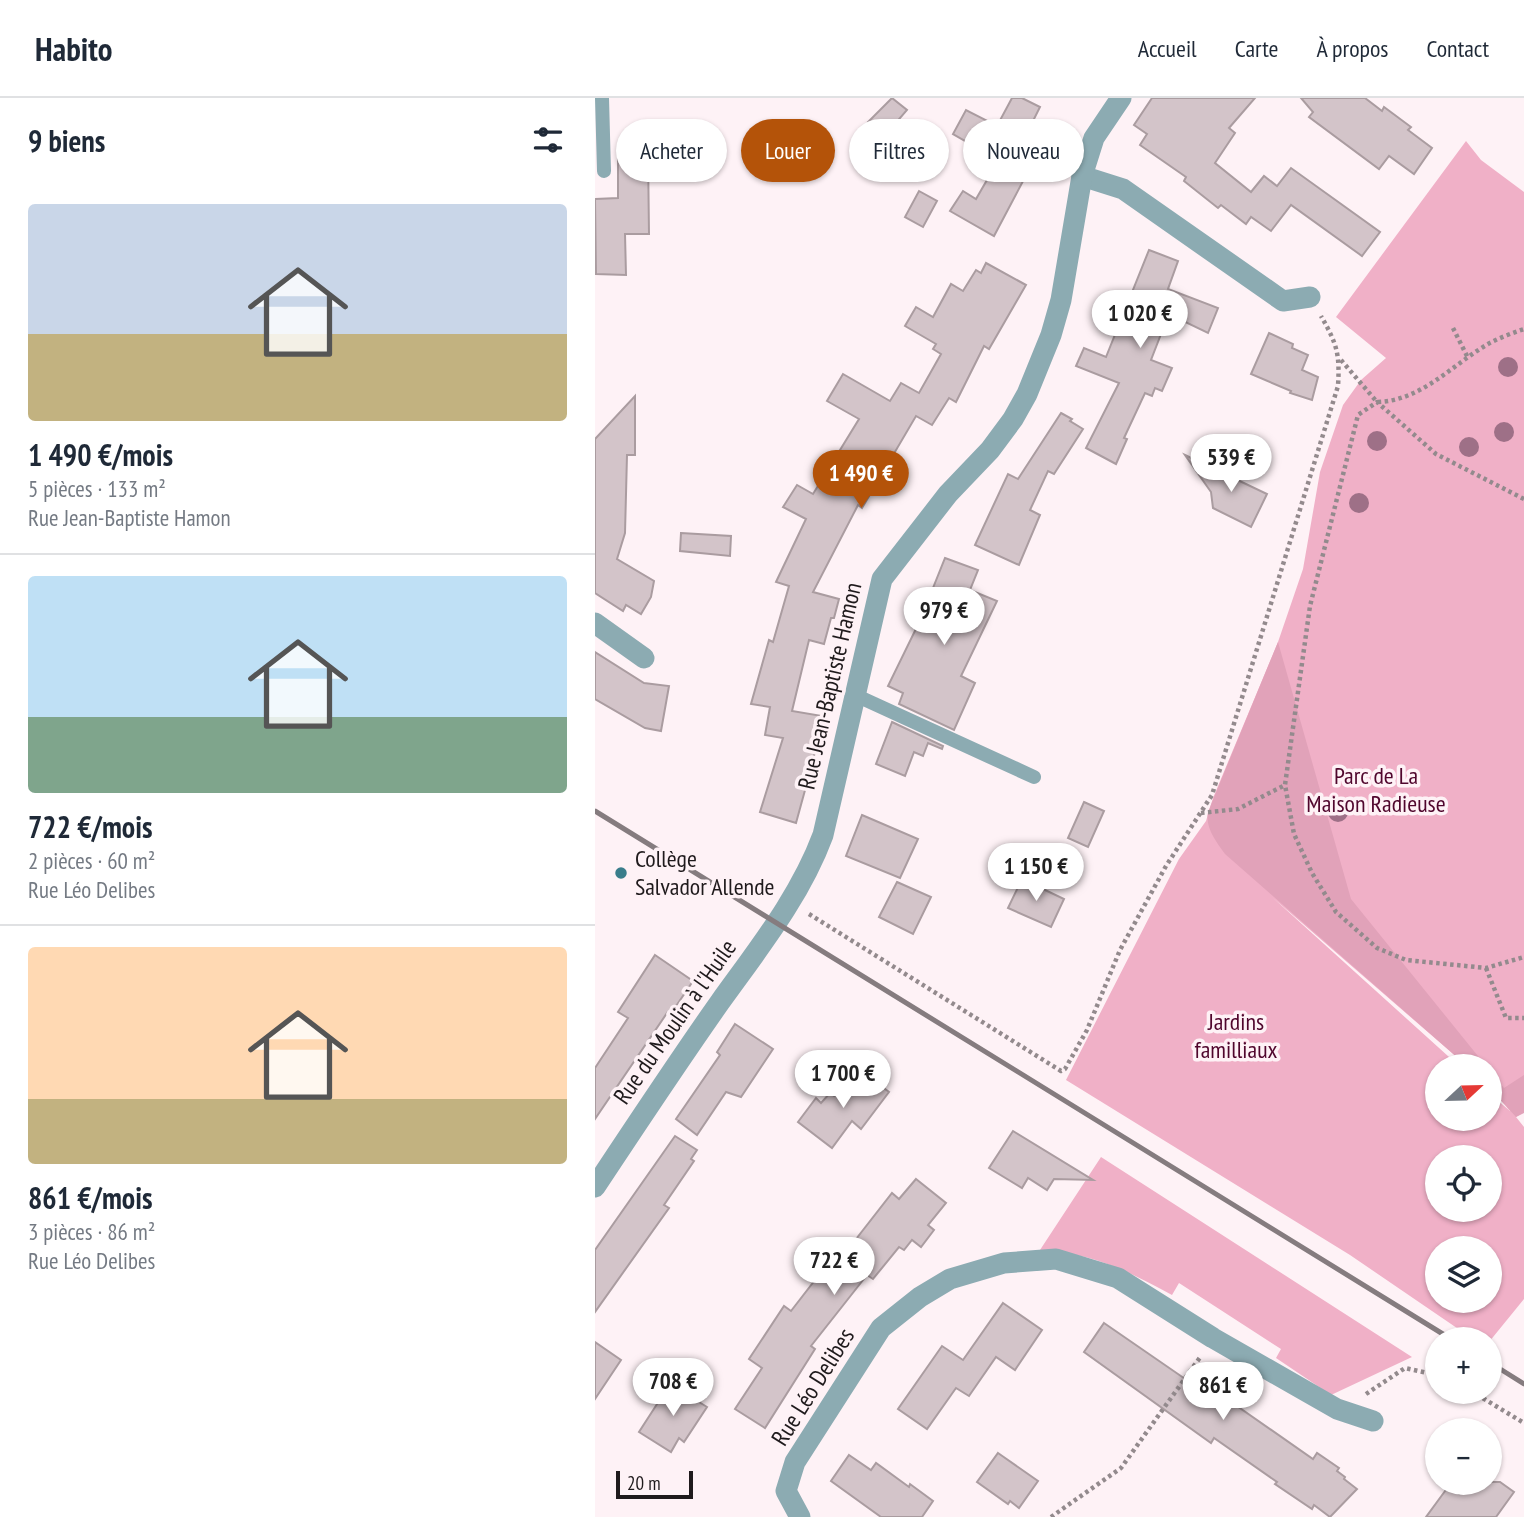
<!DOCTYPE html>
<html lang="fr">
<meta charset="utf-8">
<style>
:root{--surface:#fff;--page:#f2f2f3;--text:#1f2937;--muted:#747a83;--line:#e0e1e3;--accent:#b45309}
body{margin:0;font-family:"PT Sans Narrow",sans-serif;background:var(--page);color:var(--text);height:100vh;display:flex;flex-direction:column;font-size:26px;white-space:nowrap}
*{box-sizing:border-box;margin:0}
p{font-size:23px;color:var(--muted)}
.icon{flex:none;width:38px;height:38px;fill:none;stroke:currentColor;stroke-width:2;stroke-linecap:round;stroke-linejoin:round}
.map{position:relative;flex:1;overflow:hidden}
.side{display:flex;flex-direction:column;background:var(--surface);width:595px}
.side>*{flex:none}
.top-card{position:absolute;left:21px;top:21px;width:665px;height:63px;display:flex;gap:14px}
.needle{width:46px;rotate:68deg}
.fabs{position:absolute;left:830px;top:956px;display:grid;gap:14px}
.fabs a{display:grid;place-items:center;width:77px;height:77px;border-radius:50%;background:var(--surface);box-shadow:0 2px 5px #0004;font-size:35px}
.scale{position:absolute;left:21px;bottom:18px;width:77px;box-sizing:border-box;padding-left:7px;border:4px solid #1f1a1c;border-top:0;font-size:19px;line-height:24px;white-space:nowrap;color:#1f1a1c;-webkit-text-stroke:5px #fef2f6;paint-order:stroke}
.price{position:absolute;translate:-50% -60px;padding:0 16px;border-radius:24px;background:#fff;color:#222;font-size:23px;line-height:46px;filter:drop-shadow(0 2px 4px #0008)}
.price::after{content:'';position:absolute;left:50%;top:42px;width:21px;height:16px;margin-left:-10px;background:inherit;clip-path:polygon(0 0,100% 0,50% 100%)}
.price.active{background:var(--accent);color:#fff}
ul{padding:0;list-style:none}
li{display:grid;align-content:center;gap:14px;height:371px;padding:0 28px}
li+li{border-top:2px solid var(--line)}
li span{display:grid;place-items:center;height:217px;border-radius:7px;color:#555}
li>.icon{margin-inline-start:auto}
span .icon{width:126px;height:126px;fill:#fffc;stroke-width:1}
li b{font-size:30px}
h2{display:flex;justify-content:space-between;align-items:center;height:84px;padding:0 28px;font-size:30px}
.tag{padding:0 24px;border-radius:32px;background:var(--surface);box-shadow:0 2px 5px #0004;font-size:24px;line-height:63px}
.tag.active{background:var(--accent);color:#fff}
header{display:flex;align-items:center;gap:42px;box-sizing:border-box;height:98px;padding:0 35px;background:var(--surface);border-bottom:2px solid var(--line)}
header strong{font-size:33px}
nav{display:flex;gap:38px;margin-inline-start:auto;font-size:24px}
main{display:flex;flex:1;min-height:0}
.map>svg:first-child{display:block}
</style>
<header>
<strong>Habito</strong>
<nav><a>Accueil</a><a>Carte</a><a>À propos</a><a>Contact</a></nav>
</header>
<main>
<section class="side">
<h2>9 biens<svg class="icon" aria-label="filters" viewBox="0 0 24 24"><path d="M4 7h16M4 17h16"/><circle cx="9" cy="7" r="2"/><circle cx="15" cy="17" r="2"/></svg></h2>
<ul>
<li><span style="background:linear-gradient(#c9d6e8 60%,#c2b280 0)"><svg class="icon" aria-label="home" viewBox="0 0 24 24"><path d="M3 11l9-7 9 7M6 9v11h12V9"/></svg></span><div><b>1 490 €/mois</b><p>5 pièces · 133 m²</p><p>Rue Jean-Baptiste Hamon</p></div></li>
<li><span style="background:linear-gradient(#bfe0f5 65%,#7fa58c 0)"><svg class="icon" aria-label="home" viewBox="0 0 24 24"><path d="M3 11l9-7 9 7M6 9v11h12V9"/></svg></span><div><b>722 €/mois</b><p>2 pièces · 60 m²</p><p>Rue Léo Delibes</p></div></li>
<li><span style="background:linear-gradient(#ffd9b3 70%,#c2b280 0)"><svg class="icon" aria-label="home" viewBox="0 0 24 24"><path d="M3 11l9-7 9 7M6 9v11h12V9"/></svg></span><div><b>861 €/mois</b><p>3 pièces · 86 m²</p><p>Rue Léo Delibes</p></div></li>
</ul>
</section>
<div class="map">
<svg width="929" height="1419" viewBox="0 0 929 1419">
<rect width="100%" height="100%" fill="#fef2f6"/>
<!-- green -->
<g fill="#f0b0c7" fill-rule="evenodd">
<path d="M871 43 886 62 929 94V1014L921 1019 929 1029V1201L894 1244V1241H878L755 1157 471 982 584 761 611 723 618 700 683 544 708 471 725 374 748 307 766 282 791 260 741 219ZM677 799 872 968H894V989L915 1013 894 995V1020H842V968H864ZM842 1059H894V1111H842ZM842 1150H894V1202H842Z"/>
<path d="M506 1059 817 1259 736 1297 681 1260 686 1251 584 1185 577 1197C532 1173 498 1155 445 1152Z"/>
</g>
<!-- forest -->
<g fill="#e1a2b9">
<path d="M683 544 756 801 891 968H872L630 756C621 743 610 730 613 714Z"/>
<polygon points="894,972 909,990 929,977 929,1015 921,1019 894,989"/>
</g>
<!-- building -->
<g fill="#d3c4c9" stroke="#aa9ca0" stroke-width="2">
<polygon points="297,0 312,12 287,41 273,24"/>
<polygon points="417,0 427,0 445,9 420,59 436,68 399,138 355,113 368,93 381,101 400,68 393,64 396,58 358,36 371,12 402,28"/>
<polygon points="557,0 660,0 634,30 640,35 620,65 656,94 669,78 682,88 696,70 785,134 767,158 696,107 676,133 656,119 651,126 626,107 623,110 589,83 591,79 545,47 552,36 539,27"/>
<polygon points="706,0 770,0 787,13 789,9 816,29 813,32 837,50 819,76 794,58 784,71 714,19 718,14"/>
<polygon points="23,54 53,54 54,136 30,136 31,177 1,176 0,101 23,100"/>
<polygon points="324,93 342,103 328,129 310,119"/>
<polygon points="554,152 583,163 573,191 623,210 613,235 578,218 573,218 556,262 577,270 567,293 560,290 557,298 550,295 529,340 532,341 521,366 491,350 524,285 481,268 489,250 511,259"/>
<polygon points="391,165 431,187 394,251 389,248 361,304 354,300 337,327 321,318 267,410 263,407 218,494 244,501 239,520 236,520 229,546 214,542 197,613 227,618 218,663 201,725 165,714 188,640 170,637 175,609 156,606 174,542 178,544 194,488 181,484 211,421 188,409 202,387 218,396 264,321 232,303 248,276 295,303 306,285 324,295 346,256 338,251 341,246 310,228 321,209 338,219 356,186 368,193 381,172 386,175"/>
<polygon points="674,235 698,246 697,250 713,257 707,272 723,279 717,302 695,295 696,293 656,276"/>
<polygon points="40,298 40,357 32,357 30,435 22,461 59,483 56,499 46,516 31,507 28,513 0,495 0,341"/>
<polygon points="466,315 477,321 475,323 488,331 459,376 453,373 435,412 445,417 424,467 380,447 413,376 423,381"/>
<polygon points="590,357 672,396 656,429 618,410 616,394"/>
<polygon points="86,435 136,438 135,458 85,453"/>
<polygon points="350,460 383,472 375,492 402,503 366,578 380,585 359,632 304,606 308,595 293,588 338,496 336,495"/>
<polygon points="0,554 49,585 74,588 66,633 50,630 0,601"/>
<polygon points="297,624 348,648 347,651 333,645 328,658 319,654 310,678 281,666"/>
<polygon points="489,704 509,713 493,749 473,740"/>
<polygon points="267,717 323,741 305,780 251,758"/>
<polygon points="427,781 469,801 456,829 413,810"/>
<polygon points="302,784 336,799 318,836 284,819"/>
<polygon points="60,857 98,883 75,917 72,915 0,1021 0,970 33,920 23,914"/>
<polygon points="140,926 178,951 146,999 131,994 102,1037 81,1021 125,957 122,954"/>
<polygon points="269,975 294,994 266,1031 257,1023 237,1050 203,1024 221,1000 226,1005 235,995 239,998 248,988 257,996"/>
<polygon points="418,1033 498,1082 459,1081 452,1092 433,1080 427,1090 394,1070"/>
<polygon points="80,1038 102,1052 96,1061 99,1063 69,1107 74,1110 0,1214 0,1152"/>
<polygon points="321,1081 351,1105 333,1127 339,1132 326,1149 317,1142 309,1152 304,1149 278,1181 272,1177 216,1248 220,1251 170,1330 140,1311 167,1270 154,1261 189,1208 196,1213 234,1164 240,1168 297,1095 304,1101"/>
<polygon points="408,1205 447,1232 420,1272 401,1259 374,1298 361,1290 332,1331 303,1311 347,1248 368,1262"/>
<polygon points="509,1225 596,1285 602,1277 620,1289 622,1286 646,1303 642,1308 718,1361 722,1355 744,1370 742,1373 750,1379 749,1381 762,1391 735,1419 719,1407 717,1411 680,1386 682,1384 619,1340 616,1345 489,1254"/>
<polygon points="0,1244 26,1262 0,1301"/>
<polygon points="75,1286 112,1309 89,1344 84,1340 76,1354 44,1334"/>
<polygon points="403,1355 443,1383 424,1410 415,1403 413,1406 382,1384"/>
<polygon points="254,1357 276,1372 281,1365 314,1389 315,1386 338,1403 327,1419 286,1419 236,1383"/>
<polygon points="872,1384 905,1384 919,1394 901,1419 831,1419 853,1389 864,1396"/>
</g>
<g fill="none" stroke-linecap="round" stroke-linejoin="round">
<!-- path -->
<g stroke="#938a8d" stroke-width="4.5" stroke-dasharray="3.5 3.5" stroke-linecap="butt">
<polyline points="858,230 873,260"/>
<path d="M746 262 782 304C826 303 857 267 893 246 904 240 917 235 929 231"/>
<polyline points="929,401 841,356 782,304 763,317 715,508 690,687 699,736 717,775 741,814 782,850 811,862 891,870 929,859"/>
<polyline points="606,715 643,711 690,687"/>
<path d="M214 816 466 973 470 971 492 932 525 852 571 768 617 697 743 288C745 256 742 246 726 218"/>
<polyline points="891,870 911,920 929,920"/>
<polyline points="876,1293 929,1325"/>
<polyline points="771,1296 810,1270 842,1277"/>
<polyline points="456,1419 526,1370 606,1258"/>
</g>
<!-- lane -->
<g stroke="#8cabb2" stroke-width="14">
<polyline points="7,0 9,73"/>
<polyline points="260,597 439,679"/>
</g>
<!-- street -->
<g stroke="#8cabb2" stroke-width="21">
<polyline points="487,78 528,91 688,203 715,199"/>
<polyline points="0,525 49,560"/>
<path d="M0 1089C41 1027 82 965 125 904 163 851 205 799 228 737L287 481 353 396 395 352 418 321 432 296 456 237 466 202 487 78 499 40 526 0"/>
<polyline points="205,1419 191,1393 200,1364 286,1230 325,1199 355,1181 409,1165 461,1161 523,1180 618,1240 742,1311 778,1323"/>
</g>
<!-- rail -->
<g stroke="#857c7f" stroke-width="5">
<polyline points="0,713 856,1241"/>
<polyline points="894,1264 929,1286"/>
</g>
</g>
<!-- trees -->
<g fill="#9e7087">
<circle cx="913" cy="269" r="10"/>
<circle cx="909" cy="334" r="10"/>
<circle cx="782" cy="343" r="10"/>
<circle cx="874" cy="349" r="10"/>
<circle cx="764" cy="405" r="10"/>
<circle cx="743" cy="714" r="10"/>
</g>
<!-- markers -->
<circle fill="#397d8b" stroke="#fef2f6" stroke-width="2.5" cx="26" cy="775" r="7"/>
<g text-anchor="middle" stroke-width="7" stroke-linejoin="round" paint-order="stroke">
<!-- street labels -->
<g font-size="24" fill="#1f1a1c" stroke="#fef2f6">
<text transform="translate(235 588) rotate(-77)" y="8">Rue Jean-Baptiste Hamon</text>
<text transform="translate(80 924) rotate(-55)" y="8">Rue du Moulin à l'Huile</text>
<text transform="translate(218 1289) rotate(-58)" y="8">Rue Léo Delibes</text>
</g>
<!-- park labels -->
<g font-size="24" fill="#50062d" stroke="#fef2f6">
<text x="781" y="686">Parc de La<tspan x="781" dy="28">Maison Radieuse</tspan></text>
<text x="641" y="932">Jardins<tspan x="641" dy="28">familliaux</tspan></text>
</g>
<!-- poi labels -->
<g font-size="24" fill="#1f1a1c" stroke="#fef2f6" text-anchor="start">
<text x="40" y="769">Collège<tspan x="40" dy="28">Salvador Allende</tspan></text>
</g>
</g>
</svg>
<div class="fabs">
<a><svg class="needle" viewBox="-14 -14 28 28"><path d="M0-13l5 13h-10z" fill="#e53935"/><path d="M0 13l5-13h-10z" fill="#747a83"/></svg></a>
<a><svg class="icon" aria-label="locate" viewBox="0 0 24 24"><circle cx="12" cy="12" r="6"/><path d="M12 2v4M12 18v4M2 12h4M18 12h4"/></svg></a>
<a><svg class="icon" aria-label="layers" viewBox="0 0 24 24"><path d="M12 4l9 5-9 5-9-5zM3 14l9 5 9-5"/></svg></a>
<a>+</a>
<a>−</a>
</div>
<div class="scale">20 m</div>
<b class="price" style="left:545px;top:252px">1 020 €</b>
<b class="price" style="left:636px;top:396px">539 €</b>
<b class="price active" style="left:266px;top:412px">1 490 €</b>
<b class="price" style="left:349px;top:549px">979 €</b>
<b class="price" style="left:441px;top:805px">1 150 €</b>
<b class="price" style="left:248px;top:1012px">1 700 €</b>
<b class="price" style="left:239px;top:1199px">722 €</b>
<b class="price" style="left:78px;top:1320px">708 €</b>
<b class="price" style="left:628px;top:1324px">861 €</b>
<div class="top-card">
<a class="tag">Acheter</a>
<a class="tag active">Louer</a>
<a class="tag">Filtres</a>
<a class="tag">Nouveau</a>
</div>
</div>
</main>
